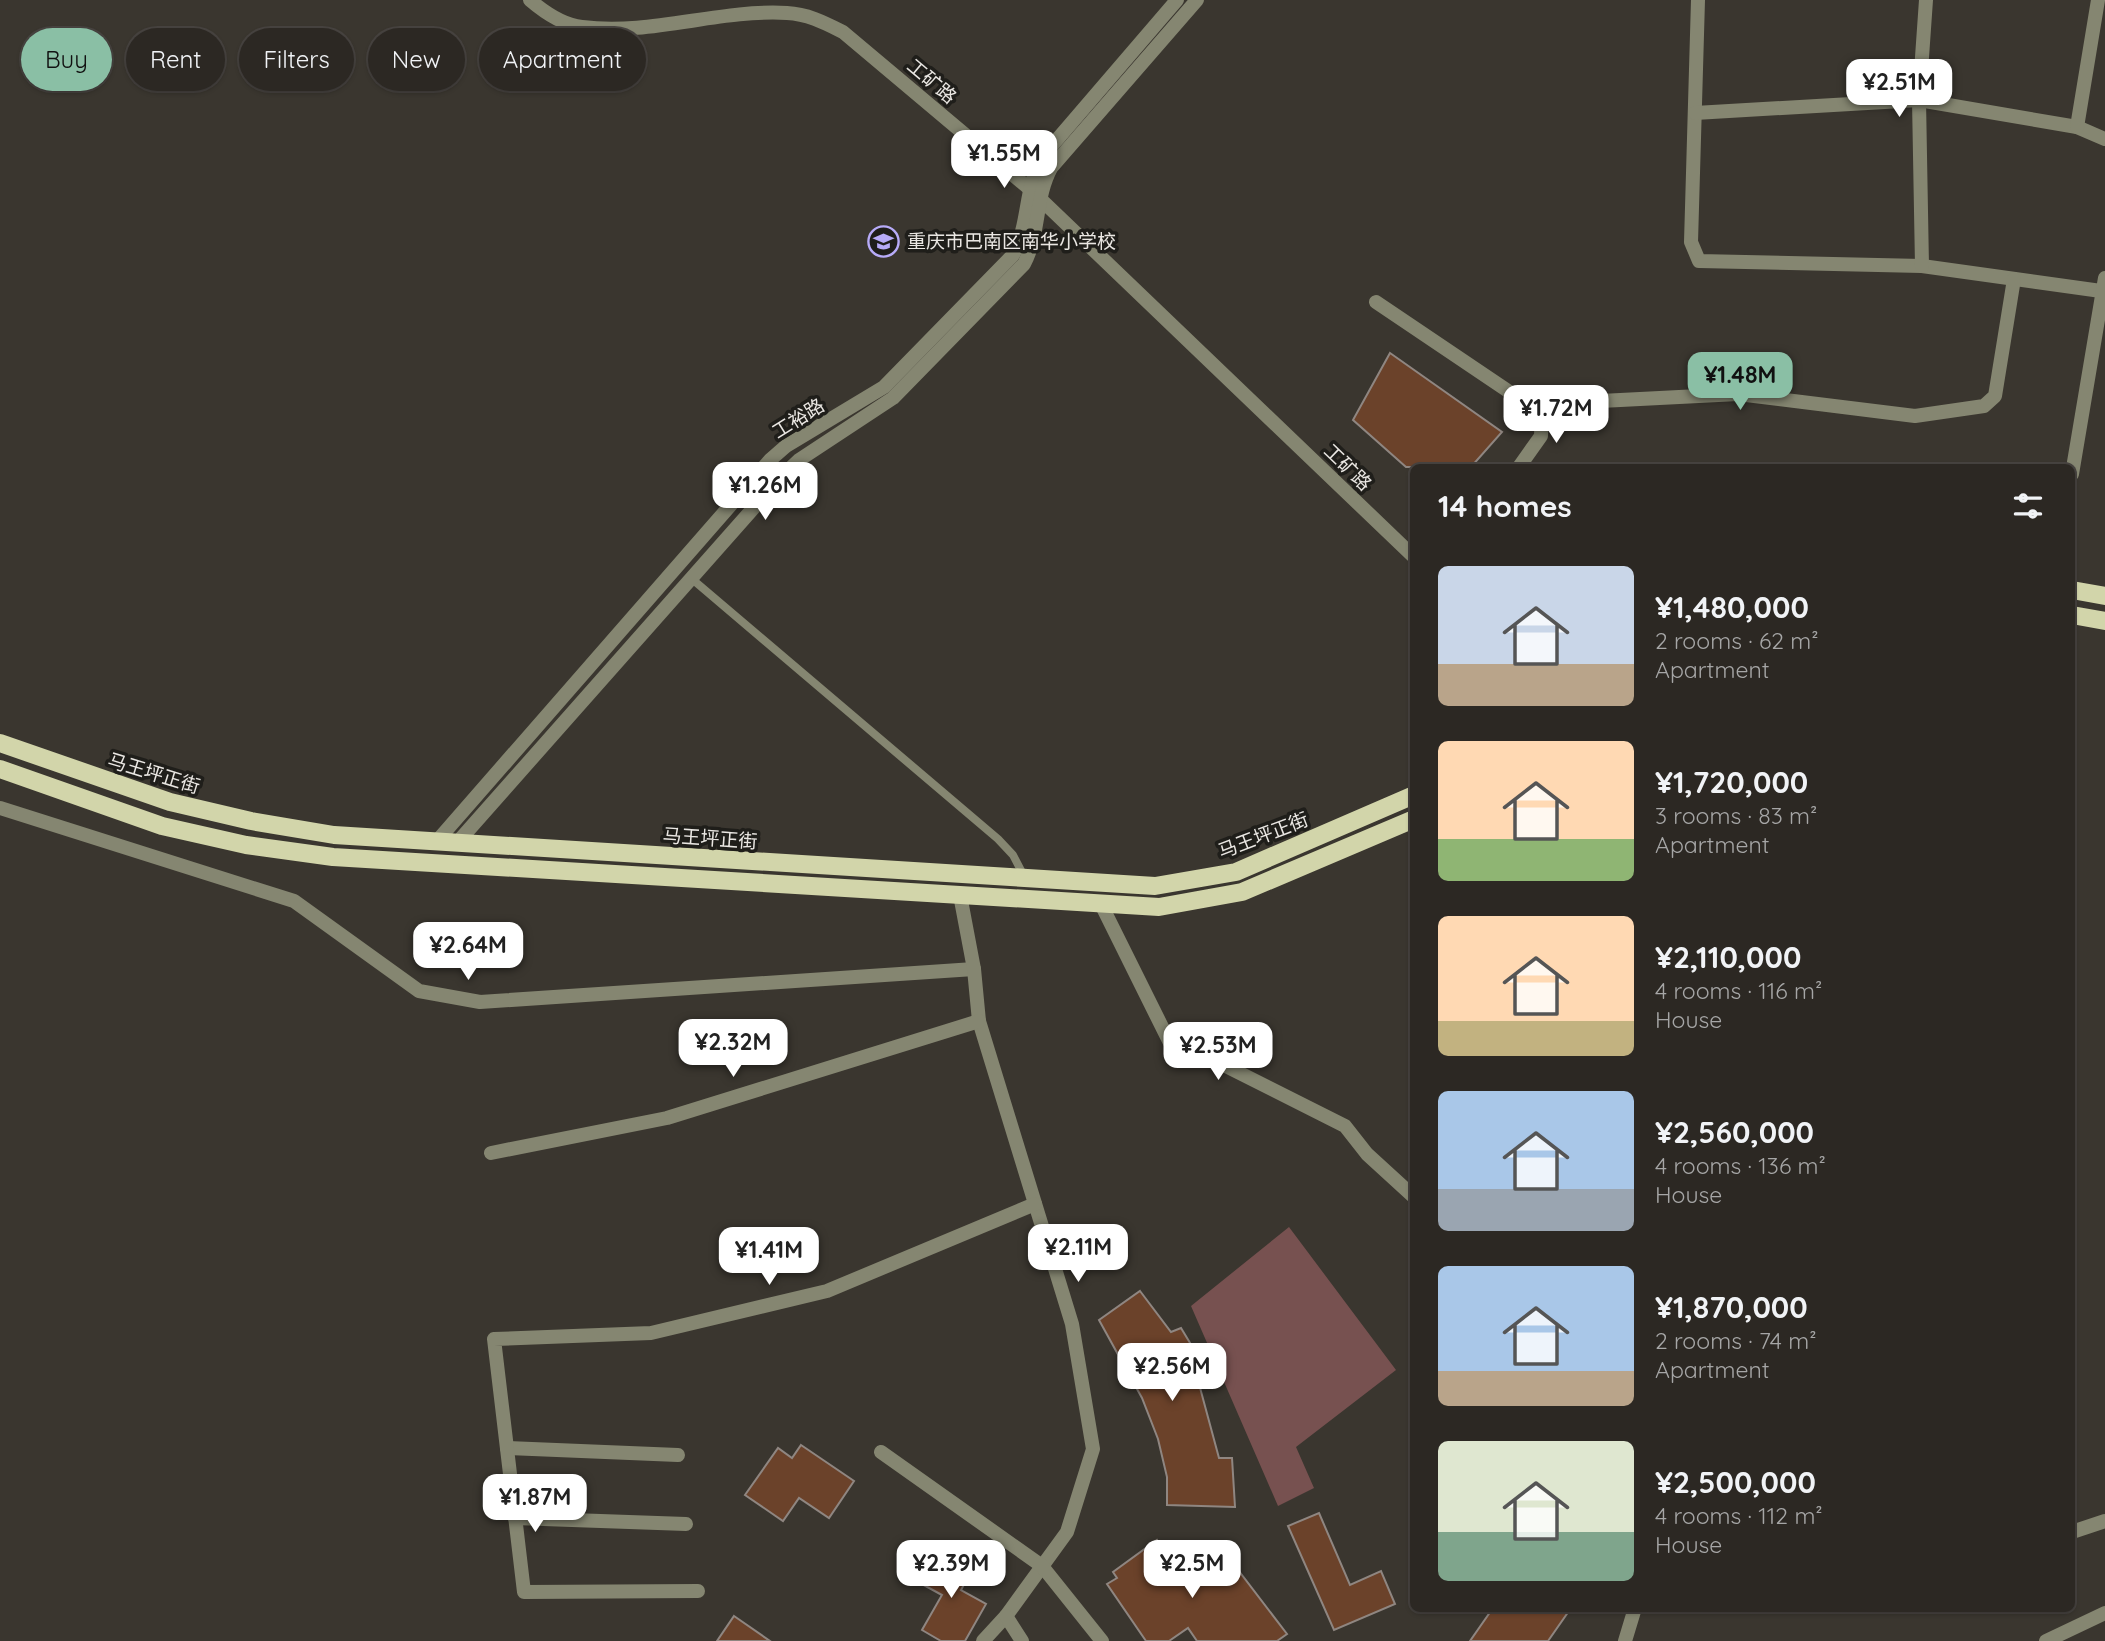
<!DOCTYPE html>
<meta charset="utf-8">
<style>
:root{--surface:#2c2823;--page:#383430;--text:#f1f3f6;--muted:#a6a6a6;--line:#484441;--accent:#8abfa5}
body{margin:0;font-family:Quicksand,"Noto Sans SC",sans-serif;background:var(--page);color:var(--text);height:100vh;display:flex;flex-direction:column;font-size:26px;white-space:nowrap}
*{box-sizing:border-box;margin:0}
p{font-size:23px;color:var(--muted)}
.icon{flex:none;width:38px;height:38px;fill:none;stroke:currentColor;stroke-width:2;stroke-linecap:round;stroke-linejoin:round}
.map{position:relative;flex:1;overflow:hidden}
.panel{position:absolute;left:1410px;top:464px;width:665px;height:1148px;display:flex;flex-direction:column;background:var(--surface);border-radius:10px;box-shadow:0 2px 5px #0004,0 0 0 2px var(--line)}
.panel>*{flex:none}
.hud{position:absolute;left:21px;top:28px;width:665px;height:63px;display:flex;gap:14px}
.price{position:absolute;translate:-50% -60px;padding:0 16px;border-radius:14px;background:#fff;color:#222;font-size:23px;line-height:46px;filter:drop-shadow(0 2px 4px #0008)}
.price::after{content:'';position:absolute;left:50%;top:42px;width:21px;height:16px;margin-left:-10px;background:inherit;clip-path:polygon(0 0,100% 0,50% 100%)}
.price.on{background:var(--accent);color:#111}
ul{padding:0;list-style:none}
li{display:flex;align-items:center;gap:21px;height:175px;padding:0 28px}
li span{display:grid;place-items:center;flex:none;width:196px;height:140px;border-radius:10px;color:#555}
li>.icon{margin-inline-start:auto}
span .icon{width:84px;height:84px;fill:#fffc;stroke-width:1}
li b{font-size:30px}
h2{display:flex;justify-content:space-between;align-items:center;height:84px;padding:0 28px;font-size:30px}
.tag{padding:0 24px;border-radius:32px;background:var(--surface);box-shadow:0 2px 5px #0004,0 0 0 2px var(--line);font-size:24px;line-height:63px}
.tag.on{background:var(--accent);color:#111}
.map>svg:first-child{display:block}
</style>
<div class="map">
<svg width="2105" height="1641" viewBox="0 0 2105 1641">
<rect width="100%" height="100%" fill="#3a362f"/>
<!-- green -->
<polygon fill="#775150" points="1289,1227 1396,1370 1296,1447 1314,1488 1278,1506 1191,1306"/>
<!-- building -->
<g fill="#6b422a" stroke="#8f8681" stroke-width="2">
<polygon points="1390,353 1502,432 1471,467 1406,467 1353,420"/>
<polygon points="1140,1291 1171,1332 1181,1328 1210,1376 1199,1384 1219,1458 1232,1458 1235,1507 1167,1505 1167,1477 1158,1439 1142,1398 1099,1320"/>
<polygon points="801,1445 854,1481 829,1518 799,1498 783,1521 745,1495 778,1448 792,1458"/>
<polygon points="1319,1513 1350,1585 1381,1571 1395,1604 1334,1630 1288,1526"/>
<polygon points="1157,1540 1184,1577 1222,1549 1287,1634 1277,1641 1197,1641 1188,1628 1169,1641 1146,1641 1107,1584 1117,1578 1113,1572"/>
<polygon points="940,1549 973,1568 961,1590 986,1604 965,1641 941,1641 922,1630 942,1595 920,1583"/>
<polygon points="1493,1608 1571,1608 1548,1641 1470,1641"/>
<polygon points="734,1616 770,1641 717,1641"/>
</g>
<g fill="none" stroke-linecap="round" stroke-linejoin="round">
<!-- service -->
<polyline stroke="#858671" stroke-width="8" points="692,579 998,839 1013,855 1025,878"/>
<!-- minor -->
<g stroke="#858671" stroke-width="14">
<path d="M530 0C544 12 563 25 582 27 650 36 719 9 787 13 808 14 825 23 843 32L1031 190 1414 557"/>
<polyline points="1698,0 1691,242 1699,261 1922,266 2101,291"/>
<polyline points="1695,113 1919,100 2077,127 2105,139"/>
<polyline points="2077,127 2098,0"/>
<polyline points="1922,266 1919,100 1926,0"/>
<polyline points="1376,302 1514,395 1542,404 1738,394 1915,416 1984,406 1995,396 2014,279"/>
<polyline points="1519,467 1541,436 1542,404"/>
<polyline points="2072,474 2105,278"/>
<polyline points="0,808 294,901 419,991 480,1002 974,969"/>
<path d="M437 841 770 460 786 446 884 387 1013 255C1030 224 1024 186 1043 156L1177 0"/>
<path d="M457 843 781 477 799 460 893 398 1024 264C1040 234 1035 197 1051 168L1197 0"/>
<polyline points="960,895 974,969 979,1021 1072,1324 1093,1449 1067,1532 1006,1616 983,1641"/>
<polyline points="1101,904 1171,1045 1194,1050 1345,1126 1367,1154 1414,1197"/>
<polyline points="491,1153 667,1118 979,1021"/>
<polyline points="507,1448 678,1455"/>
<polyline points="881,1452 1042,1566 1102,1641"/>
<polyline points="515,1518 686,1524"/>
<polyline points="2072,1532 2105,1521"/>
<polyline points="698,1591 524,1592 494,1339 651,1333 827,1291 1035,1204"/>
<polyline points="1006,1616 1022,1641"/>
<polyline points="1625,1641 1635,1608"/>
<polyline points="2046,1641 2105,1613"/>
</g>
<!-- primary -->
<g stroke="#d2d5aa" stroke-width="18">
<polyline points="2072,590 2105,596"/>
<polyline points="2072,615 2105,621"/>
<polyline points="0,743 170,802 251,821 334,835 1155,886 1236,872 1414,795"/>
<polyline points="0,769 162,826 246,845 333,857 1159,907 1242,892 1414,819"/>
</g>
</g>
<!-- icons -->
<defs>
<symbol id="school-ring" viewBox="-11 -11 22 22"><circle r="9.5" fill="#1f1e1a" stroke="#b7abf8" stroke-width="1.5"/><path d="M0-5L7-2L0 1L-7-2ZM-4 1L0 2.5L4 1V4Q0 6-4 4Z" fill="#b7abf8"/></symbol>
</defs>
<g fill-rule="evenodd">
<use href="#school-ring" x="866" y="224" width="35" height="35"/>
</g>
<g text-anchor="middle" stroke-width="7" stroke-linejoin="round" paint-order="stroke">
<!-- street labels -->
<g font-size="19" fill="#eae7e3" stroke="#1f1e1a">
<text transform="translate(932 81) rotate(40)" y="7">工矿路</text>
<text transform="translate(798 418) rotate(-32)" y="7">工裕路</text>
<text transform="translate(1348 467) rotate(44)" y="7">工矿路</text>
<text transform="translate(154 773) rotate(17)" y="7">马王坪正街</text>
<text transform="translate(1263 835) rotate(-21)" y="7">马王坪正街</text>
<text transform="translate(710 838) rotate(4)" y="7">马王坪正街</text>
</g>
<!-- poi labels -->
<g font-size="19" fill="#eae7e3" stroke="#1f1e1a" text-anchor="start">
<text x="907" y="248">重庆市巴南区南华小学校</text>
</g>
</g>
</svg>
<b class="price" style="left:1899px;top:119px">¥2.51M</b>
<b class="price" style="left:1004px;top:190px">¥1.55M</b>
<b class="price on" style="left:1740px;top:412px">¥1.48M</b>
<b class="price" style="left:1556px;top:445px">¥1.72M</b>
<b class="price" style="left:765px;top:522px">¥1.26M</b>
<b class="price" style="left:468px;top:982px">¥2.64M</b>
<b class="price" style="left:733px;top:1079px">¥2.32M</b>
<b class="price" style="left:1218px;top:1082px">¥2.53M</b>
<b class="price" style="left:1078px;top:1284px">¥2.11M</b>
<b class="price" style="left:769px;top:1287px">¥1.41M</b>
<b class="price" style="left:1172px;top:1403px">¥2.56M</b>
<b class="price" style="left:535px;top:1534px">¥1.87M</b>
<b class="price" style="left:951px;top:1600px">¥2.39M</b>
<b class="price" style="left:1192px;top:1600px">¥2.5M</b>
<div class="hud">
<a class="tag on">Buy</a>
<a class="tag">Rent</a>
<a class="tag">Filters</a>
<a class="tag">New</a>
<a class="tag">Apartment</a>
</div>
<section class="panel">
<h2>14 homes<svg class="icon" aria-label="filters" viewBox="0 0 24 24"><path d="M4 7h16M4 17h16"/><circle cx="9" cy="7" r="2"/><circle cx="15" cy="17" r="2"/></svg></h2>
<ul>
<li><span style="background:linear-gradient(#c9d6e8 70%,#b9a48a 0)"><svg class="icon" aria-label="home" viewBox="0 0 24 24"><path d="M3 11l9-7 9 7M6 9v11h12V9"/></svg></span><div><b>¥1,480,000</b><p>2 rooms · 62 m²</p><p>Apartment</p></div></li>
<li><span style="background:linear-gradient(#ffd9b3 70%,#8fb573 0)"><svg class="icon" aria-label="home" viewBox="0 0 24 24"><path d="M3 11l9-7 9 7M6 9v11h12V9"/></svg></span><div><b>¥1,720,000</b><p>3 rooms · 83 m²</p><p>Apartment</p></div></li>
<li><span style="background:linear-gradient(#ffd9b3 75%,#c2b280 0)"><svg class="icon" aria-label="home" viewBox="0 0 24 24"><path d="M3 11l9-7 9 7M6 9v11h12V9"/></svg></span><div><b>¥2,110,000</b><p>4 rooms · 116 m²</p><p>House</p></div></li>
<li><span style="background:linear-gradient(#a9c7e8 70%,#9aa5b1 0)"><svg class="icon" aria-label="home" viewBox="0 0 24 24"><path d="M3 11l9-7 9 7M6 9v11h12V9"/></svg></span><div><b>¥2,560,000</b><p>4 rooms · 136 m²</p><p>House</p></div></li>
<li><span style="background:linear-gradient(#a9c7e8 75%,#b9a48a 0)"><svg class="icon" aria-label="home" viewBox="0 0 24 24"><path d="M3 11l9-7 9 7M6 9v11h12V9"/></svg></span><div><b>¥1,870,000</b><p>2 rooms · 74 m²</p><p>Apartment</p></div></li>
<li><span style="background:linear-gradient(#dfe7d0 65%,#7fa58c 0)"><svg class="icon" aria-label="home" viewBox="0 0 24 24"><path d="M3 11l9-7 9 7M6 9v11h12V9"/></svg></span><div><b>¥2,500,000</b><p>4 rooms · 112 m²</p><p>House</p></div></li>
</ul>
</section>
</div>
